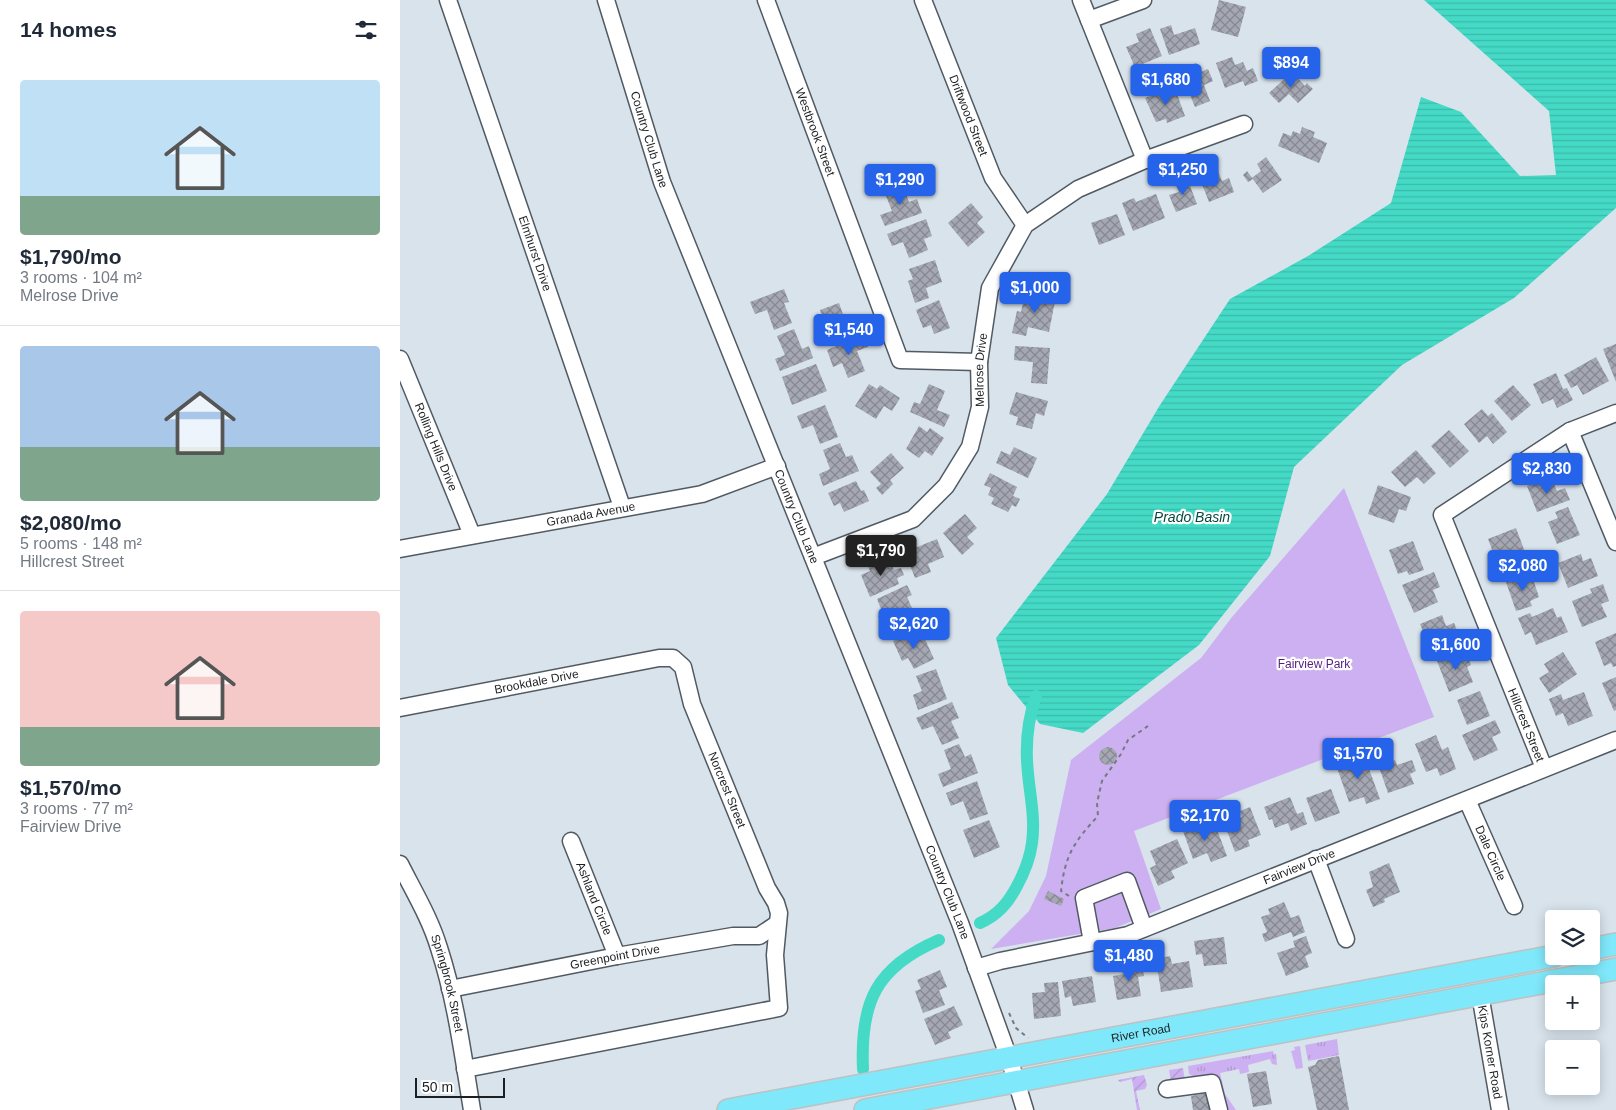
<!DOCTYPE html>
<meta charset="utf-8">
<style>
:root{--surface:#fff;--page:#f6f6f7;--text:#1f2937;--muted:#747a83;--line:#e0e1e3;--accent:#2563eb}
body{margin:0;font-family:Arial,sans-serif;background:var(--page);color:var(--text);height:100vh;display:flex;flex-direction:column;font-size:19px;white-space:nowrap}
*{box-sizing:border-box;margin:0}
p{font-size:16px;color:var(--muted)}
.icon{flex:none;width:28px;height:28px;fill:none;stroke:currentColor;stroke-width:2;stroke-linecap:round;stroke-linejoin:round}
.map{position:relative;flex:1;overflow:hidden}
.sheet{display:flex;flex-direction:column;background:var(--surface);width:400px}
.sheet>*{flex:none}
.tools{position:absolute;left:1145px;top:910px;display:grid;gap:10px}
.tools a{display:grid;place-items:center;width:55px;height:55px;border-radius:5px;background:var(--surface);box-shadow:0 2px 12px #0003;font-size:25px}
.scale{position:absolute;left:15px;bottom:12px;width:90px;box-sizing:border-box;padding-left:5px;border:2px solid #1c2023;border-top:0;font-size:14px;line-height:18px;white-space:nowrap;color:#1c2023;-webkit-text-stroke:4px #fff;paint-order:stroke}
.price{position:absolute;translate:-50% -42px;padding:0 11px;border-radius:5px;background:var(--accent);color:#fff;font-size:16px;line-height:32px;filter:drop-shadow(0 1px 2px #0008)}
.price::after{content:'';position:absolute;left:50%;top:30px;width:15px;height:11px;margin-left:-8px;background:inherit;clip-path:polygon(0 0,100% 0,50% 100%)}
.price.active{background:#222;color:#fff}
ul{padding:0;list-style:none}
li{display:grid;align-content:center;gap:10px;height:265px;padding:0 20px}
li+li{border-top:1px solid var(--line)}
li span{display:grid;place-items:center;height:155px;border-radius:5px;color:#555}
li>.icon{margin-inline-start:auto}
span .icon{width:90px;height:90px;fill:#fffc;stroke-width:1}
li b{font-size:21px}
h2{display:flex;justify-content:space-between;align-items:center;height:60px;padding:0 20px;font-size:21px}
main{display:flex;flex:1;min-height:0}
.map>svg:first-child{display:block}
</style>
<main>
<section class="sheet">
<h2>14 homes<svg class="icon" aria-label="filters" viewBox="0 0 24 24"><path d="M4 7h16M4 17h16"/><circle cx="9" cy="7" r="2"/><circle cx="15" cy="17" r="2"/></svg></h2>
<ul>
<li><span style="background:linear-gradient(#bfe0f5 75%,#7fa58c 0)"><svg class="icon" aria-label="home" viewBox="0 0 24 24"><path d="M3 11l9-7 9 7M6 9v11h12V9"/></svg></span><div><b>$1,790/mo</b><p>3 rooms · 104 m²</p><p>Melrose Drive</p></div></li>
<li><span style="background:linear-gradient(#a9c7e8 65%,#7fa58c 0)"><svg class="icon" aria-label="home" viewBox="0 0 24 24"><path d="M3 11l9-7 9 7M6 9v11h12V9"/></svg></span><div><b>$2,080/mo</b><p>5 rooms · 148 m²</p><p>Hillcrest Street</p></div></li>
<li><span style="background:linear-gradient(#f6c9c9 75%,#7fa58c 0)"><svg class="icon" aria-label="home" viewBox="0 0 24 24"><path d="M3 11l9-7 9 7M6 9v11h12V9"/></svg></span><div><b>$1,570/mo</b><p>3 rooms · 77 m²</p><p>Fairview Drive</p></div></li>
</ul>
</section>
<div class="map">
<svg width="1216" height="1110" viewBox="0 0 1216 1110">
<defs>
<pattern id="grass-tufts" width="24" height="20" patternUnits="userSpaceOnUse" patternTransform="scale(1.25)"><rect width="24" height="20" fill="#cdb0f1"/><path d="M3 7l-1-3M5 7V3M7 7l1-3M15 17l-1-3M17 17v-4M19 17l1-3" fill="none" stroke="#af97ce"/></pattern>
<pattern id="garden-furrows" width="10" height="10" patternUnits="userSpaceOnUse" patternTransform="scale(1.25)"><rect width="10" height="10" fill="#cdb0f1"/><path d="M-1 1l2-2M0 10L10 0M9 11l2-2" fill="none" stroke="#af97ce"/></pattern>
<pattern id="water-rules" width="6" height="5" patternUnits="userSpaceOnUse" patternTransform="scale(1.25)"><rect width="6" height="5" fill="#44dac6"/><path d="M0 2.5h6" fill="none" stroke="#3bbbaa"/></pattern>
<pattern id="building-cross-hatch" width="8" height="8" patternUnits="userSpaceOnUse" patternTransform="scale(1.25)"><rect width="8" height="8" fill="#a5a8b3"/><path d="M0 0l8 8M0 8l8-8" fill="none" stroke="#868891"/></pattern>
</defs>
<rect width="100%" height="100%" fill="#d8e3ec"/>
<!-- grass -->
<g fill="url(#grass-tufts)">
<polygon points="937,1039 939,1055 908,1061 905,1045"/>
<polygon points="900,1046 903,1068 896,1069 891,1051 895,1050 894,1047"/>
<polygon points="873,1051 874,1054 876,1054 877,1065 872,1064 870,1059 848,1065 849,1072 840,1074 839,1069 820,1073 825,1094 836,1110 825,1110 807,1075 794,1077 789,1074 788,1066"/>
</g>
<!-- park -->
<polygon fill="#cdb0f1" points="944,488 1034,717 734,831 761,909 715,928 591,949 629,911 646,876 671,760 801,658 832,617"/>
<!-- garden -->
<g fill="url(#garden-furrows)">
<polygon points="783,1068 785,1081 771,1082 769,1070"/>
<polygon points="744,1075 747,1085 745,1089 736,1091 740,1110 737,1110 732,1079 720,1082 718,1080"/>
</g>
<!-- water -->
<polygon fill="url(#water-rules)" points="1024,0 1216,0 1216,208 1114,298 1002,365 894,467 870,556 799,645 683,733 640,724 608,685 596,638 707,494 760,405 830,299 908,256 991,203 1021,97 1061,112 1120,176 1156,175 1149,111"/>
<g fill="none" stroke-linecap="round" stroke-linejoin="round">
<!-- canal -->
<g stroke="#44dac6" stroke-width="12">
<path d="M580 923C598 915 608 903 617 886 624 873 630 858 632 843 636 815 628 788 627 760 626 739 629 716 636 696"/>
<path d="M463 1069C460 1002 476 967 539 940"/>
</g>
</g>
<!-- building -->
<g fill="url(#building-cross-hatch)">
<polygon points="819,0 846,7 838,37 811,30"/>
<polygon points="771,25 774,35 795,28 800,44 769,55 760,29"/>
<polygon points="750,28 762,56 735,67 726,47 739,42 736,34"/>
<polygon points="832,57 835,65 843,62 847,71 853,68 858,81 845,86 843,81 825,88 816,63"/>
<polygon points="796,63 800,72 808,69 813,81 804,85 810,101 795,107 780,70"/>
<polygon points="892,72 905,86 907,83 913,89 898,103 889,94 879,103 869,93"/>
<polygon points="774,86 785,116 767,123 766,119 756,122 745,98"/>
<polygon points="902,127 915,132 913,137 927,143 919,163 878,146 883,133 891,136 893,131 900,134"/>
<polygon points="866,157 882,180 863,193 852,178 861,171 857,164"/>
<polygon points="816,166 822,181 829,178 834,192 809,202 798,174"/>
<polygon points="847,171 853,179 848,182 843,175"/>
<polygon points="787,178 797,204 776,212 769,195 779,192 775,182"/>
<polygon points="502,184 509,202 517,199 522,213 485,226 480,215 492,211 484,191"/>
<polygon points="756,194 765,218 733,231 722,203 734,198 736,202"/>
<polygon points="571,203 583,217 577,223 585,232 568,247 548,223"/>
<polygon points="717,214 725,235 699,245 691,223"/>
<polygon points="526,219 532,236 524,239 528,250 509,258 503,242 492,246 487,234"/>
<polygon points="535,260 542,282 526,288 529,298 515,303 508,281 513,279 509,269"/>
<polygon points="384,289 389,302 384,303 392,323 374,330 367,310 355,314 350,302"/>
<polygon points="635,292 656,296 649,332 628,327 626,336 612,333 617,311 621,312 624,298 634,300"/>
<polygon points="539,300 550,328 534,334 531,325 523,328 516,310"/>
<polygon points="439,303 445,320 457,315 463,330 450,335 448,330 430,337 420,310"/>
<polygon points="394,329 402,349 409,346 413,358 380,371 375,359 385,355 377,336"/>
<polygon points="463,335 468,347 457,351 465,371 448,378 442,363 433,367 427,350"/>
<polygon points="1216,344 1216,382 1203,349"/>
<polygon points="615,346 650,348 647,384 631,383 633,362 614,360"/>
<polygon points="1196,357 1209,381 1183,395 1177,385 1171,388 1164,375"/>
<polygon points="416,364 427,391 392,405 382,377"/>
<polygon points="1156,373 1163,389 1167,388 1173,400 1157,408 1153,399 1142,404 1133,384"/>
<polygon points="469,384 477,389 480,385 500,398 492,411 484,406 476,419 455,406"/>
<polygon points="529,384 545,391 537,410 550,415 544,427 510,412 514,402 520,404"/>
<polygon points="1113,385 1131,405 1112,421 1094,401"/>
<polygon points="616,392 648,401 644,416 636,413 632,429 616,425 618,417 609,414"/>
<polygon points="425,405 438,437 420,444 413,425 402,429 397,416"/>
<polygon points="1082,409 1088,416 1092,413 1107,432 1093,444 1087,436 1079,443 1064,424"/>
<polygon points="519,426 527,432 530,428 544,438 532,456 525,451 519,458 506,449"/>
<polygon points="1049,430 1069,451 1050,468 1031,446"/>
<polygon points="440,443 446,457 452,455 459,471 423,486 419,474 430,469 423,450"/>
<polygon points="614,447 637,458 628,478 596,463 601,451 610,455"/>
<polygon points="1016,450 1036,473 1024,484 1017,477 1005,487 991,472"/>
<polygon points="491,453 504,468 490,480 493,484 482,495 476,488 481,484 470,472"/>
<polygon points="590,473 617,487 613,496 620,499 616,507 612,505 608,512 591,504 594,498 588,495 591,488 584,485"/>
<polygon points="1151,477 1157,491 1165,488 1170,500 1137,512 1127,486"/>
<polygon points="456,481 461,491 464,490 469,501 444,512 440,503 434,506 428,493"/>
<polygon points="978,485 1011,497 1006,511 999,509 994,523 968,514"/>
<polygon points="1168,507 1180,535 1157,544 1148,522 1158,518 1155,512"/>
<polygon points="565,514 577,528 567,537 574,544 562,555 543,533"/>
<polygon points="1116,528 1128,560 1108,568 1102,552 1094,555 1088,539"/>
<polygon points="537,539 544,557 528,564 531,572 515,578 505,552"/>
<polygon points="1013,541 1024,570 1009,575 1007,571 998,574 989,550"/>
<polygon points="1181,554 1183,561 1191,558 1198,576 1168,588 1158,563"/>
<polygon points="489,558 494,570 501,568 504,575 497,578 499,584 470,597 461,575 470,571 468,566"/>
<polygon points="1034,572 1040,587 1033,590 1038,602 1014,613 1002,585"/>
<polygon points="1131,573 1139,597 1130,601 1132,606 1116,611 1106,582"/>
<polygon points="1203,584 1209,601 1201,604 1207,617 1182,627 1172,601 1192,593 1190,589"/>
<polygon points="507,585 512,595 507,597 512,608 506,611 509,618 497,623 498,626 485,632 478,616 483,614 477,599"/>
<polygon points="1153,608 1157,618 1161,616 1168,632 1136,645 1131,632 1125,635 1118,618 1130,613 1132,617"/>
<polygon points="1042,615 1046,626 1054,623 1061,640 1051,644 1049,638 1029,646 1020,624"/>
<polygon points="514,631 519,640 524,637 534,659 514,669 508,658 502,661 493,641"/>
<polygon points="1216,633 1216,666 1213,667 1211,663 1204,666 1195,642"/>
<polygon points="1066,650 1071,665 1067,667 1073,682 1049,692 1037,661"/>
<polygon points="1163,652 1177,674 1149,693 1139,678 1149,672 1144,664"/>
<polygon points="536,669 547,699 518,710 513,695 522,691 516,676"/>
<polygon points="1216,677 1216,710 1214,711 1202,683"/>
<polygon points="1080,691 1090,716 1067,725 1057,700"/>
<polygon points="1184,692 1193,716 1168,726 1163,713 1156,716 1149,699 1161,694 1163,700"/>
<polygon points="552,702 559,718 551,721 559,738 542,745 533,726 522,730 516,718"/>
<polygon points="1095,720 1101,733 1092,737 1098,750 1074,761 1062,735"/>
<polygon points="1036,735 1042,750 1048,747 1056,769 1040,776 1037,768 1026,772 1015,744"/>
<polygon points="559,744 565,757 571,754 578,773 543,787 538,774 551,769 544,750"/>
<circle cx="708" cy="756" r="9"/>
<polygon points="964,755 980,799 966,804 964,797 949,802 936,765"/>
<polygon points="995,760 997,765 1012,760 1016,771 1010,774 1014,784 988,793 979,767"/>
<polygon points="577,781 588,814 570,820 563,801 551,806 546,793"/>
<polygon points="931,789 940,813 915,822 906,798"/>
<polygon points="890,797 897,814 903,812 907,824 891,831 888,823 875,828 872,819 869,820 864,807"/>
<polygon points="850,807 861,835 848,840 850,846 835,852 824,823 842,817 840,811"/>
<polygon points="589,820 600,847 574,858 563,830"/>
<polygon points="807,822 810,829 816,827 827,856 811,862 807,853 793,859 783,831"/>
<polygon points="777,839 788,863 771,871 775,878 758,886 750,868 756,865 750,851"/>
<polygon points="989,863 1000,892 984,899 985,902 973,907 966,890 973,887 969,872"/>
<polygon points="648,891 664,899 661,906 644,899"/>
<polygon points="884,902 891,918 899,915 905,932 893,937 891,932 865,942 862,934 867,932 861,917 870,914 868,909"/>
<polygon points="906,936 912,953 905,956 909,967 886,976 877,953 895,947 893,941"/>
<polygon points="824,937 827,964 804,966 802,954 796,955 794,941"/>
<polygon points="770,956 772,964 789,961 793,987 761,992 756,959"/>
<polygon points="741,963 744,976 738,977 741,996 717,1000 713,976 725,974 724,966"/>
<polygon points="540,970 547,987 539,990 545,1005 523,1013 515,991 521,989 517,980"/>
<polygon points="692,976 696,1002 673,1006 671,996 665,998 662,981"/>
<polygon points="658,982 661,1016 634,1019 632,993 645,992 644,983"/>
<polygon points="554,1006 563,1025 548,1032 551,1038 535,1045 524,1019"/>
<polygon points="939,1056 949,1110 917,1110 908,1067 915,1065 918,1060"/>
<polygon points="866,1071 872,1104 853,1107 847,1074"/>
<polygon points="813,1092 816,1110 793,1110 791,1096"/>
</g>
<g fill="none" stroke-linecap="round" stroke-linejoin="round">
<defs>
<g id="minor">
<path id="s1" d="M48 0 222 507"/>
<path id="s2" d="M206 0 262 182 560 923 609 1058 625 1110"/>
<path id="s3" d="M366 0 500 360 579 362"/>
<path id="s4" d="M523 0 593 178 625 225"/>
<polyline points="681,0 745,160"/>
<polyline points="689,20 743,0"/>
<path id="s5" d="M0 359 72 535"/>
<polyline points="1170,431 1216,542"/>
<path id="s6" d="M0 549 302 494 377 466"/>
<path id="s7" d="M413 557 513 519 546 486 570 447 580 407 579 362 590 288 625 225 678 189 745 160 844 124"/>
<path id="s8" d="M0 708 259 658H273L283 667 292 704 367 888 376 903 379 913 375 955 379 1008 65 1069"/>
<polyline points="1144,768 1042,515 1170,431 1216,413"/>
<path id="s9" d="M1067 800 1114 906"/>
<path id="s10" d="M171 841 217 956"/>
<polyline points="916,859 946,939"/>
<path id="s11" d="M0 864C14 892 30 918 39 948 56 1000 63 1056 72 1110"/>
<polyline points="692,942 684,898 727,881 744,928"/>
<path id="s12" d="M576 968 600 961 728 935 1216 740"/>
<path id="s13" d="M50 989 217 956 333 936H359L377 924"/>
<path id="s14" d="M1080 994 1100 1110"/>
<polyline points="767,1089 812,1083 819,1110"/>
</g>
<g id="major">
<polyline points="1191,949 1216,944"/>
<path id="s15" d="M328 1110 1154 956"/>
<polyline points="465,1110 1216,969"/>
</g>
</defs>
<!-- minor casing -->
<use href="#minor" stroke="#515a62" stroke-width="19"/>
<!-- major casing -->
<use href="#major" stroke="#bfc1c1" stroke-width="24"/>
<!-- path -->
<g stroke="#737a80" stroke-width="2" stroke-dasharray="4 4" stroke-linecap="butt">
<path d="M669 896 661 891C665 855 674 842 698 816L697 803 702 781 721 754 728 740 748 726"/>
<polyline points="609,1013 616,1028 628,1038"/>
</g>
<!-- minor -->
<use href="#minor" stroke="#fff" stroke-width="16"/>
<!-- major -->
<use href="#major" stroke="#7fe8fa" stroke-width="21"/>
</g>
<g text-anchor="middle" stroke-width="4.5" stroke-linejoin="round" paint-order="stroke">
<!-- street labels -->
<g font-size="12" fill="#1c2023" stroke="#fff">
<text dy="4" stroke="none"><textPath href="#s4" startOffset="124">Driftwood Street</textPath></text>
<text dy="4" stroke="none"><textPath href="#s3" startOffset="141">Westbrook Street</textPath></text>
<text dy="4" stroke="none"><textPath href="#s2" startOffset="146">Country Club Lane</textPath></text>
<text dy="4" stroke="none"><textPath href="#s1" startOffset="268">Elmhurst Drive</textPath></text>
<text dy="4" stroke="none"><textPath href="#s7" startOffset="278">Melrose Drive</textPath></text>
<text dy="4" stroke="none"><textPath href="#s5" startOffset="95">Rolling Hills Drive</textPath></text>
<text dy="4" stroke="none"><textPath href="#s6" startOffset="194">Granada Avenue</textPath></text>
<text dy="4" stroke="none"><textPath href="#s2" startOffset="551">Country Club Lane</textPath></text>
<text dy="4" stroke="none"><textPath href="#s8" startOffset="139">Brookdale Drive</textPath></text>
<text transform="translate(1126 725) rotate(68)" y="4">Hillcrest Street</text>
<text dy="4" stroke="none"><textPath href="#s8" startOffset="422">Norcrest Street</textPath></text>
<text dy="4" stroke="none"><textPath href="#s9" startOffset="58">Dale Circle</textPath></text>
<text dy="4" stroke="none"><textPath href="#s12" startOffset="340">Fairview Drive</textPath></text>
<text dy="4" stroke="none"><textPath href="#s2" startOffset="956">Country Club Lane</textPath></text>
<text dy="4" stroke="none"><textPath href="#s10" startOffset="62">Ashland Circle</textPath></text>
<text dy="4" stroke="none"><textPath href="#s13" startOffset="168">Greenpoint Drive</textPath></text>
<text dy="4" stroke="none"><textPath href="#s11" startOffset="129">Springbrook Street</textPath></text>
<text dy="4" stroke="none"><textPath href="#s15" startOffset="420">River Road</textPath></text>
<text dy="4" stroke="none"><textPath href="#s14" startOffset="59">Kips Korner Road</textPath></text>
</g>
<!-- park labels -->
<g font-size="12" fill="#551e81" stroke="#fff">
<text x="914" y="668">Fairview Park</text>
</g>
<!-- water labels -->
<g font-size="14" font-style="italic" fill="#064941" stroke="#fff">
<text x="792" y="522">Prado Basin</text>
</g>
</g>
</svg>
<div class="tools">
<a><svg class="icon" aria-label="layers" viewBox="0 0 24 24"><path d="M12 4l9 5-9 5-9-5zM3 14l9 5 9-5"/></svg></a>
<a>+</a>
<a>−</a>
</div>
<div class="scale">50 m</div>
<b class="price" style="left:891px;top:89px">$894</b>
<b class="price" style="left:766px;top:106px">$1,680</b>
<b class="price" style="left:783px;top:196px">$1,250</b>
<b class="price" style="left:500px;top:206px">$1,290</b>
<b class="price" style="left:635px;top:314px">$1,000</b>
<b class="price" style="left:449px;top:356px">$1,540</b>
<b class="price" style="left:1147px;top:495px">$2,830</b>
<b class="price active" style="left:481px;top:577px">$1,790</b>
<b class="price" style="left:1123px;top:592px">$2,080</b>
<b class="price" style="left:514px;top:650px">$2,620</b>
<b class="price" style="left:1056px;top:671px">$1,600</b>
<b class="price" style="left:958px;top:780px">$1,570</b>
<b class="price" style="left:805px;top:842px">$2,170</b>
<b class="price" style="left:729px;top:982px">$1,480</b>
</div>
</main>
